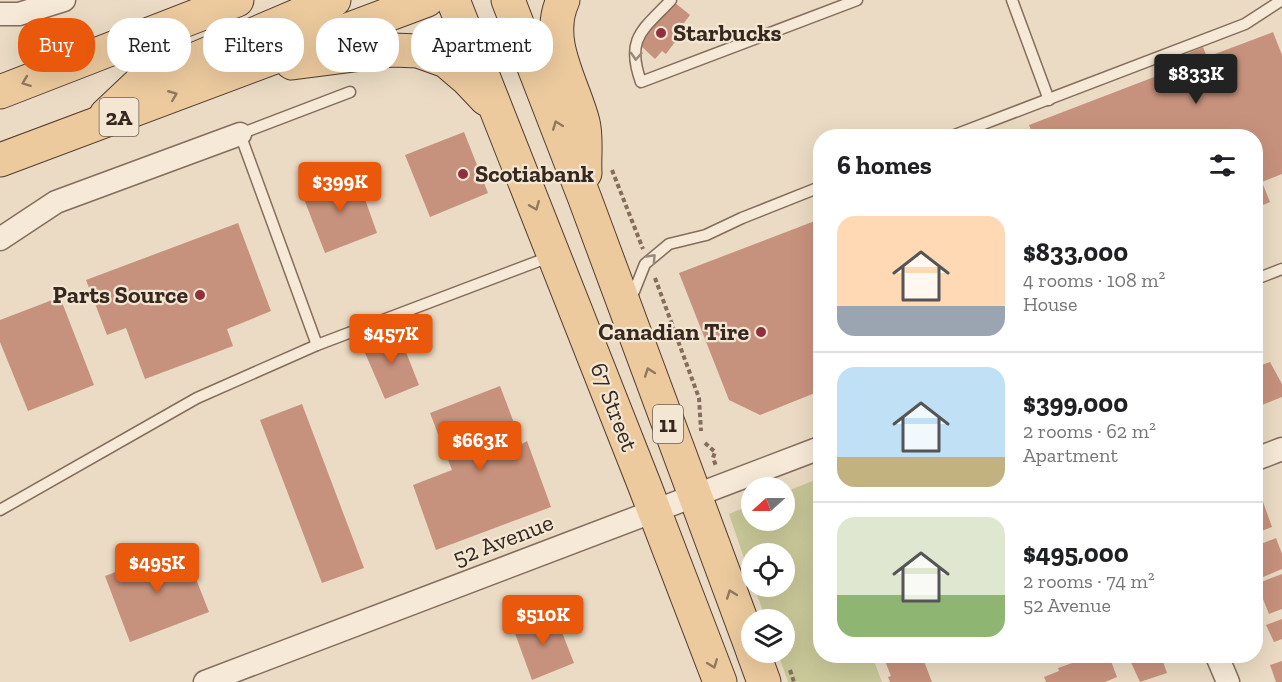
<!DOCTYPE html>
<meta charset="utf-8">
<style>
:root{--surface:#fff;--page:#f2f2f2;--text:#202124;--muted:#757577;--line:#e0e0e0;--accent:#ea580c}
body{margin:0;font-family:"Zilla Slab",serif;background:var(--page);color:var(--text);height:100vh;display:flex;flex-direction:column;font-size:22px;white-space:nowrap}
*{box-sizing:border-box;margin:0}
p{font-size:20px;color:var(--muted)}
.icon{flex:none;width:33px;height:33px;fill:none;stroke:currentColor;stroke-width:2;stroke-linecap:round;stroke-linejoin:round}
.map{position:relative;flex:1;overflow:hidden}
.panel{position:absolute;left:813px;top:129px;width:450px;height:534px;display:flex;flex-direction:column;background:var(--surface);border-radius:24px;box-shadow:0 6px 24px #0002}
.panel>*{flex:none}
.guide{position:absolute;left:18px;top:18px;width:570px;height:54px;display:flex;gap:12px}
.needle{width:39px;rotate:249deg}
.buttons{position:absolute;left:741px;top:477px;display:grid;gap:12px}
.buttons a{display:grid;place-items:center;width:54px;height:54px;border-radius:50%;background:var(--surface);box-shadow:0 6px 24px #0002;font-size:30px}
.price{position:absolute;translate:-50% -51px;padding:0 14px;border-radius:6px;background:var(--accent);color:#fff;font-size:20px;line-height:39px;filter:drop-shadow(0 2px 3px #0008)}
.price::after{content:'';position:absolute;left:50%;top:36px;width:18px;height:14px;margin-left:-9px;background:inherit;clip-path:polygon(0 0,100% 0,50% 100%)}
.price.on{background:#222;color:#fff}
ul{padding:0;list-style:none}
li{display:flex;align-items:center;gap:18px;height:150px;padding:0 24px}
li+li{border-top:2px solid var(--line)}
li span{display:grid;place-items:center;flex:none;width:168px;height:120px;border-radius:18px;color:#555}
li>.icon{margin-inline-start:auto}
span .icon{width:72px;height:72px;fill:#fffc;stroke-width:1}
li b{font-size:26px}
h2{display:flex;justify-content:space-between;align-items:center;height:72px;padding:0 24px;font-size:26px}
.pill{padding:0 21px;border-radius:24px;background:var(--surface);box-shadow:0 6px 24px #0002;font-size:21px;line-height:54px}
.pill.on{background:var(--accent);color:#fff}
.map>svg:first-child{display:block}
</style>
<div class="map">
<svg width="1282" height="682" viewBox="0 0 1282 682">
<rect width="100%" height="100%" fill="#ebdbc4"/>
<!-- green -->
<polygon fill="#c9c899" points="820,478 820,506 816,508 820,519 820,656 872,656 882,682 788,682 778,653 784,652 784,620 766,619 754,587 784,586 784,554 752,554 751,579 729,514 751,505 752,520 784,520 785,492"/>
<!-- building -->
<g fill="#c7927d">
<polygon points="674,2 690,15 675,35 678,38 666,54 662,51 655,59 640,45 645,40 643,37"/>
<polygon points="1273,32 1282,55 1282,174 1262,182 1270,202 1256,208 1256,136 1033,136 1029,125 1175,69 1172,60 1203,47 1207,57"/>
<polygon points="464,132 488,193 430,217 405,155"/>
<polygon points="356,174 377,233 325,253 302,194"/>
<polygon points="820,219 820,391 760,415 729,400 679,273"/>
<polygon points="238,223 271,311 227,329 233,346 145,379 126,328 107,335 86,280"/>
<polygon points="60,297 94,385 28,411 0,342 0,320"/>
<polygon points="398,332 419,385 385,399 362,346"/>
<polygon points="1270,362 1282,384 1282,397 1257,407 1256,367"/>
<polygon points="500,386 522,444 527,441 551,507 436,550 413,485 452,470 430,413"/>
<polygon points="302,404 364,568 322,583 260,420"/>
<polygon points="1262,499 1272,527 1256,533 1256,502"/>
<polygon points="1276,538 1282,554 1282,569 1256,580 1256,546"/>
<polygon points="183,546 209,612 130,642 105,576"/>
<polygon points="1282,574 1282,609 1269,614 1263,599 1256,602 1256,584"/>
<polygon points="554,612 574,663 532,680 513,628"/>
<polygon points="1282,619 1282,639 1274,642 1266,625"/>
<polygon points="883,656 922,656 932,682 890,682 888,677 891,676"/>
<polygon points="1092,656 1109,656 1117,677 1105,682 1046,682 1044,677 1059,671 1058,668"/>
<polygon points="1128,656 1161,656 1167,673 1140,682"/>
<polygon points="1282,661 1282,682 1276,682 1270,665"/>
</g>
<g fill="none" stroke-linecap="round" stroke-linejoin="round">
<defs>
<g id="service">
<path d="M671 0C643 30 625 38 641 82L857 0"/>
<polyline points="1012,0 1049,100"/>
<polyline points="350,92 240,134 317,345 552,256"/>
<polyline points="952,136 1245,24 1282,0"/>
<polyline points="1256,279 1282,269"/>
<polyline points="631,299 645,264 669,244 706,235 742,218 820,187"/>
<polyline points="0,510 197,398 317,345"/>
</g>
<g id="minor">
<polyline points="0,14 19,14 64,0"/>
<polyline points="0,239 56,202 240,134"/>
<polyline points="1256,459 1282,449"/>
<polyline points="1217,656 1228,682"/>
<polyline points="205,682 820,448"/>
</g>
<g id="primary">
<polyline points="453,0 644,484 720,682"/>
<polyline points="508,0 585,199 752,649"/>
<path d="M563 0C544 41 573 83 583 122 587 137 584 157 585 173"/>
<polyline points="292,63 393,50 418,51 446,61 467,79 486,99"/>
<polyline points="0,92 237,0"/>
<polyline points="106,115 141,82 334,0"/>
<polyline points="0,160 427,0"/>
<polyline points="753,652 764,682"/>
</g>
</defs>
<!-- service casing -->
<use href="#service" stroke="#856c5c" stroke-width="13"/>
<!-- minor casing -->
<use href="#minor" stroke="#856c5c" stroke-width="25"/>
<!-- primary casing -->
<use href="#primary" stroke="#533c30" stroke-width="35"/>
<!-- path -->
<g stroke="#856c5c" stroke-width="4" stroke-dasharray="4.5 3" stroke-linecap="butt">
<polyline points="612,170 643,249"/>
<polyline points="655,278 699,398 701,431"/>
<polyline points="705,443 715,452 713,458 716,466"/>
<polyline points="790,670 794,682"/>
</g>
<!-- service -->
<use href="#service" stroke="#f6e9d7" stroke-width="10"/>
<!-- minor -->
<use href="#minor" stroke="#f6e9d7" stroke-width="22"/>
<!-- primary -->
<use href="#primary" stroke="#ecca9e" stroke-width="33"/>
</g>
<!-- one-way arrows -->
<defs><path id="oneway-chevron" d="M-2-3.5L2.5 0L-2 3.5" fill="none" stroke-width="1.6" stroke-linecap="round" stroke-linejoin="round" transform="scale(1.5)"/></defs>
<g stroke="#96887b">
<use href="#oneway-chevron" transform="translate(636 56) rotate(93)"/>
<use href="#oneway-chevron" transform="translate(652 258) rotate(-47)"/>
</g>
<g stroke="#91785e">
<use href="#oneway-chevron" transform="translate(26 82) rotate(159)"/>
<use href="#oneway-chevron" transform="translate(173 95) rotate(-22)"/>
<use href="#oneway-chevron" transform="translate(557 125) rotate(-111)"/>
<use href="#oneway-chevron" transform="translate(535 206) rotate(68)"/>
<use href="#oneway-chevron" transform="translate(649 372) rotate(-110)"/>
<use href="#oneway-chevron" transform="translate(731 594) rotate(-110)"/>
<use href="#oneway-chevron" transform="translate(713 664) rotate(69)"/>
</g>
<!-- markers -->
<g fill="#90303d" stroke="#f3e6d3" stroke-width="2">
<circle cx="661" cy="33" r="6"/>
<circle cx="463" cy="174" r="6"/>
<circle cx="200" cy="295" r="6"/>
<circle cx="761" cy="332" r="6"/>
</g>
<g text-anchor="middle" stroke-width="4.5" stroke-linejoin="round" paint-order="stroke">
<!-- shield labels -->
<g fill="#f3e6d3" stroke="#6f6055" stroke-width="1.5">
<rect x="99.5" y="98" width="39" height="38" rx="4.5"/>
<rect x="653" y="405" width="30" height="38" rx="4.5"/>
</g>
<g font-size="22" font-weight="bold" fill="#36271f">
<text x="119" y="125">2A</text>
<text x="668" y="432">11</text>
</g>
<!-- poi labels -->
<g font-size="24" font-weight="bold" fill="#36271f" stroke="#f3e6d3" text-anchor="start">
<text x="673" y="41">Starbucks</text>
<text x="475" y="182">Scotiabank</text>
<text x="188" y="303" text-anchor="end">Parts Source</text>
<text x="749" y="340" text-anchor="end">Canadian Tire</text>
</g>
<!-- street labels -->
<g font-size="24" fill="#36271f" stroke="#f3e6d3">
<text transform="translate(614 407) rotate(69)" y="8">67 Street</text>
<text transform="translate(503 540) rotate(-21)" y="8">52 Avenue</text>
</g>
</g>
</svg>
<div class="buttons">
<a><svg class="needle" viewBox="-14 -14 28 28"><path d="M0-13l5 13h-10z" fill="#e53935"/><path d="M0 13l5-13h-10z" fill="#757577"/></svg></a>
<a><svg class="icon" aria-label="locate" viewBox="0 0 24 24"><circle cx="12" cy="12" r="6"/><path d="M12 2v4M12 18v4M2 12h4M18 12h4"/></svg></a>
<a><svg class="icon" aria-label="layers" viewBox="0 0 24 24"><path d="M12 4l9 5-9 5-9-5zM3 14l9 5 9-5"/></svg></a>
</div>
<b class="price on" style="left:1196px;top:105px">$833K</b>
<b class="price" style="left:340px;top:213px">$399K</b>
<b class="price" style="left:391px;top:365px">$457K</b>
<b class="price" style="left:480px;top:472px">$663K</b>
<b class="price" style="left:157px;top:594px">$495K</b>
<b class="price" style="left:543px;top:646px">$510K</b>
<div class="guide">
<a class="pill on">Buy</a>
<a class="pill">Rent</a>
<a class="pill">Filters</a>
<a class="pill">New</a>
<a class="pill">Apartment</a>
</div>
<section class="panel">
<h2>6 homes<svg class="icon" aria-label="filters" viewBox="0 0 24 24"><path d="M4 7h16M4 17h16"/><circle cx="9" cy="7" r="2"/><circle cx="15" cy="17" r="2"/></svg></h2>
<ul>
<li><span style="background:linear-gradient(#ffd9b3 75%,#9aa5b1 0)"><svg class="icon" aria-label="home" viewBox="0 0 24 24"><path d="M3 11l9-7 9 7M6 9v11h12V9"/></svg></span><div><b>$833,000</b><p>4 rooms · 108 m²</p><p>House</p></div></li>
<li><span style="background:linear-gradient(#bfe0f5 75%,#c2b280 0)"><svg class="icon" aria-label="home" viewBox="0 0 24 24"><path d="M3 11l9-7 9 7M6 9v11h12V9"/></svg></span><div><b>$399,000</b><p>2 rooms · 62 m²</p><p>Apartment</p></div></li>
<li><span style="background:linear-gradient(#dfe7d0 65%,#8fb573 0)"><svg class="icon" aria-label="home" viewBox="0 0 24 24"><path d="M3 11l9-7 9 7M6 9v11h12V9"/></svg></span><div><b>$495,000</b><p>2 rooms · 74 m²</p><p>52 Avenue</p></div></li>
</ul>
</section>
</div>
